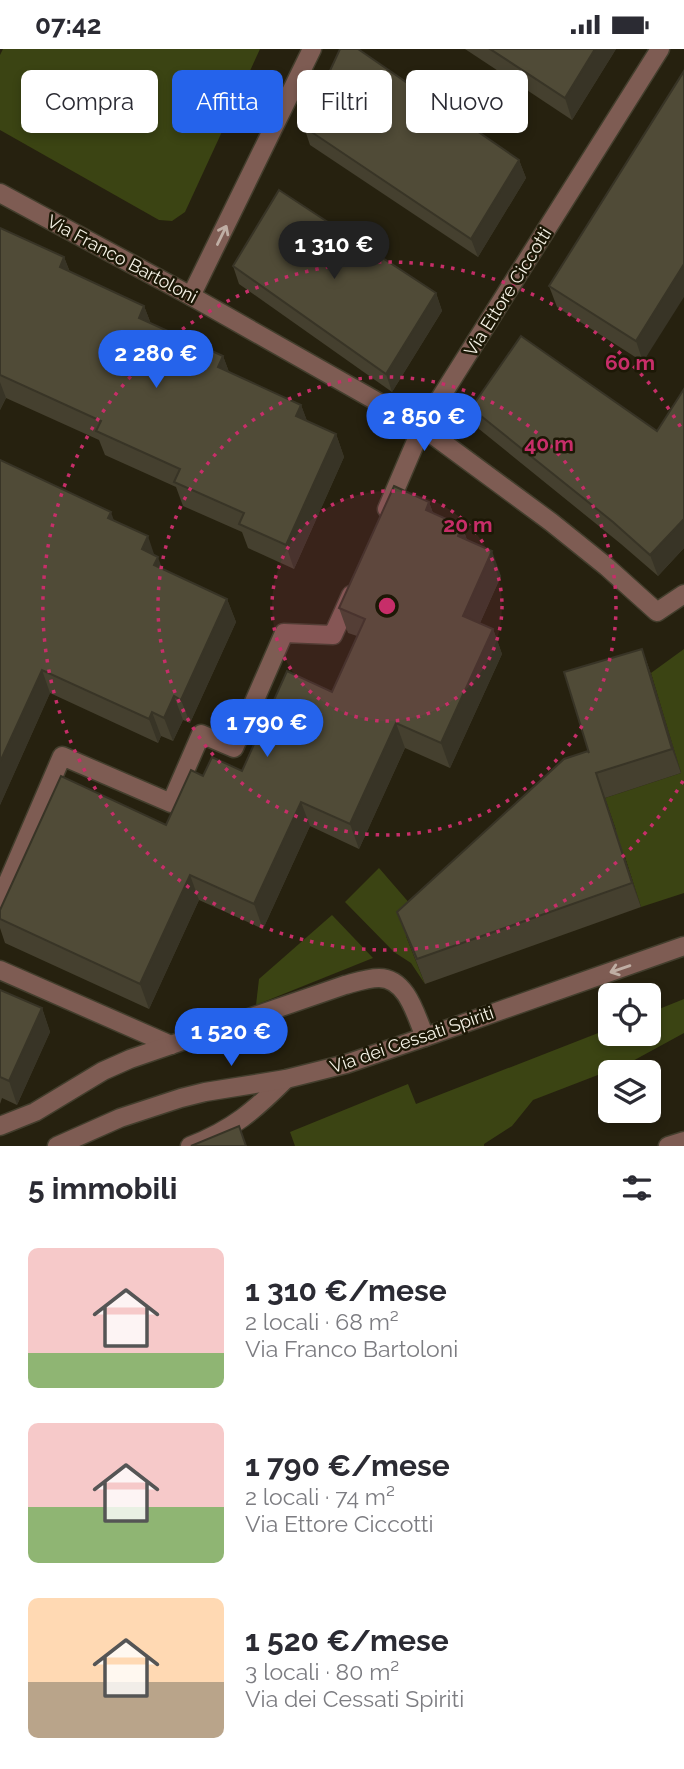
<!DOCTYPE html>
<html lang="it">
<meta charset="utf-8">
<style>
:root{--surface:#fff;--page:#f2f2f3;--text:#2b2b33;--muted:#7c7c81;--accent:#2563eb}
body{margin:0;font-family:Raleway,sans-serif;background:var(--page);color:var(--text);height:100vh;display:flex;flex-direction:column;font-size:26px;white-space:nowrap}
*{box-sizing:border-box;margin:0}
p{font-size:23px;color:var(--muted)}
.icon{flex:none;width:38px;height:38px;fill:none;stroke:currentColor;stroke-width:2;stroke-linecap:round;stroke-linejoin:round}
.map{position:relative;height:1097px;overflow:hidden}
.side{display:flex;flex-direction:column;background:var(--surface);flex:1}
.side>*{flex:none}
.hud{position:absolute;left:21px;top:21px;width:642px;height:63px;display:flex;gap:14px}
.controls{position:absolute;left:598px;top:934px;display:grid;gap:14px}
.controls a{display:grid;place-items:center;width:63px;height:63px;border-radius:10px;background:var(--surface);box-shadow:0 4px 10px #0003;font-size:35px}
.price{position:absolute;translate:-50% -60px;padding:0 16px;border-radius:24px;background:var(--accent);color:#fff;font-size:23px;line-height:46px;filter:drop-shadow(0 2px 4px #0008)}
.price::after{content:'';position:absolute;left:50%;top:42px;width:21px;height:16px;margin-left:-10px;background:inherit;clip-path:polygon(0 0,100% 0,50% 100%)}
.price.current{background:#222;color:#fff}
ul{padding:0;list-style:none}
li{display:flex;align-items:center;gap:21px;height:175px;padding:0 28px}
li span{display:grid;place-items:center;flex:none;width:196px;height:140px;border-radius:10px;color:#555}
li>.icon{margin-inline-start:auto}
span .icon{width:84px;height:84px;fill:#fffc;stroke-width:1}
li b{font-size:30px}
h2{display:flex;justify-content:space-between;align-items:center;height:84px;padding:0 28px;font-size:30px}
.chip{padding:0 24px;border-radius:10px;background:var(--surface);box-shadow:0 4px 10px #0003;font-size:24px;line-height:63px}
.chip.current{background:var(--accent);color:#fff}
.status{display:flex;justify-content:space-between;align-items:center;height:49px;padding:0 35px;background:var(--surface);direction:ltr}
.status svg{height:19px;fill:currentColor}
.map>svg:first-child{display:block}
</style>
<div class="status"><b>07:42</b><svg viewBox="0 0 49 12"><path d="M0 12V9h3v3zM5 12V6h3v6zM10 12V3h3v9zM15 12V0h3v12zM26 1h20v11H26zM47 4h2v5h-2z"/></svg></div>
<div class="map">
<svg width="684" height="1097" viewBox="0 0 684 1097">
<rect width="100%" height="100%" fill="#26210f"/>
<!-- green -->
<g fill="#3b4413">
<polygon points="3,0 260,0 185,163 172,172 159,171 0,81 0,6"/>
<polygon points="684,600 684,844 641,858 624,805 593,815 586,791 616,781 605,749 681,724 651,624"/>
<polygon points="379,819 424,871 406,887 425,935 411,914 394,903 345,853"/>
<polygon points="332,866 373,909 256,956 259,930"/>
<polygon points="684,950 684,984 629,1014 533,1051 512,1077 484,1095 484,1097 295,1097 290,1083 408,1035 416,1055 611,979 611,985 649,985 649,964"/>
</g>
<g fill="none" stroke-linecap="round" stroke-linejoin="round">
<defs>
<g id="service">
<polyline points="0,851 62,707 171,754 201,685 234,699 284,584 333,586 351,546"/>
<polyline points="0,921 171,996"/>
<path d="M0 1077 35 1063 103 1022 130 1010 345 936C356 933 368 929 379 929 407 929 416 967 425 988"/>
<path d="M190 1097C232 1081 255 1061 286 1030"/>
<polyline points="668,1097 684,1092"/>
</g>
<g id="minor">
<polyline points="0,144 191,247 422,378 551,473 607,518 657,563 684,545"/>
<polyline points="191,247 312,0"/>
<polyline points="387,460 422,378 660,0"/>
<polyline points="57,1097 120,1069 181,1049 205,1043 286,1030 346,1015 425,988 684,897"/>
</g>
</defs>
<!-- service casing -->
<use href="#service" stroke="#433e2d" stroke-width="21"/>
<!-- minor casing -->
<use href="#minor" stroke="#433e2d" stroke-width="21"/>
<!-- service -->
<use href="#service" stroke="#7e5c53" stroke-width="18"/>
<!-- minor -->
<use href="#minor" stroke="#7e5c53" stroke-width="18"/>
</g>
<!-- wall -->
<g fill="#45402f">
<polygon points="465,0 616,0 572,71"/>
<polygon points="684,22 643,313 557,258 549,237"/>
<polygon points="304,78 519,111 526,129 478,208 310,96"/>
<polygon points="0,179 64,208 70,223 144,257 151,275 223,307 229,323 301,356 307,372 336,385 344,408 294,520 248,499 242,483 183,457 176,438 105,406 99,391 6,349 0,361"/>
<polygon points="233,217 436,244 442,262 392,343 239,235"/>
<polygon points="684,340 684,499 658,527 621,495 479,380 471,359 657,382"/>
<polygon points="0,411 114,472 155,506 162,520 227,550 236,573 190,674 183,671 173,692 161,687 158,694 50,644 0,756"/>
<polygon points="429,453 433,464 462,477 467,491 501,527 480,574 493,580 502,605 450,719 405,699 359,800 310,777 263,880 199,851 149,960 5,894 0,879 0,861 166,776 203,727 242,722 332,643 357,587 348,584 339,559"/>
<polygon points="642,600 651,625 681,724 605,749 641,858 425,935 397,863 588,702"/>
<polygon points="0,941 42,959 50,983 17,1056 2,1049 0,1055"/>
</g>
<!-- shaded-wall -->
<g fill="#383426">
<polygon points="595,0 616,0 572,71 565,49"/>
<polygon points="519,111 526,129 478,208 471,190"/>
<polygon points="64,208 73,232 60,218"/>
<polygon points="684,215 684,248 643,313 636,292"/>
<polygon points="436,244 442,262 392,343 386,325"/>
<polygon points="144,257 153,280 139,269"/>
<polygon points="223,307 232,331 218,318"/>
<polygon points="0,333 6,349 0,361"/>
<polygon points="301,356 310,380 296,367"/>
<polygon points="336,385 344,408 294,520 286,496"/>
<polygon points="429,453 438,478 426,461"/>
<polygon points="111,463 119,486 108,469"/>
<polygon points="684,470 684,499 658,527 650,506"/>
<polygon points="462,477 471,502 458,487"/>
<polygon points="148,487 156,511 158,508 166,531 142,500"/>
<polygon points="492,502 501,527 472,592 463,567"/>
<polygon points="227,550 236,573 190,674 181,651"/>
<polygon points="493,580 502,605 450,719 441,694"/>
<polygon points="642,600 651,625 681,724 672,700"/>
<polygon points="42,621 50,644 0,756 0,713"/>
<polygon points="174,647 183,671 173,692 164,669"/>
<polygon points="152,663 161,687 158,694 149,670"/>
<polygon points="396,674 405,699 359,800 350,775"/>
<polygon points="596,724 605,749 641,858 632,834"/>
<polygon points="301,753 310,777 263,880 254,855"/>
<polygon points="190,826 199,851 149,960 140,935"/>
<polygon points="42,959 50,983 17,1056 9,1032"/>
</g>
<!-- building -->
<g fill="#504b37" stroke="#383426" stroke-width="2">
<polygon points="340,0 358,0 519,111 471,190 304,78"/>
<polygon points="490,0 595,0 565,49"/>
<polygon points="684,22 684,215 636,292 549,237"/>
<polygon points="279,141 436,244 386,325 233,217"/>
<polygon points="0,179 64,208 60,218 144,257 139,269 223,307 218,318 301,356 296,367 336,385 286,496 239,475 244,464 174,433 180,420 96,382 101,372 0,326"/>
<polygon points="521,287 657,382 684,340 684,470 650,506 613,473 471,359"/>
<polygon points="0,411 111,463 108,469 148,487 142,500 158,508 154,516 227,550 181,651 174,647 164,669 152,663 149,670 42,621 0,713"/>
<polygon points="394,437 429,453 426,461 462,477 458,487 492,502 463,567 493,580 441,694 396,674 350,775 301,753 254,855 190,826 140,935 0,870 0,861 61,727 166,776 191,721 203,727 212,708 242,722 287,622 332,643 365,570 339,559"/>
<polygon points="642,600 672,700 596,724 632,834 417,910 397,863 564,710 588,702 589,704 564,623"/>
<polygon points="0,941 42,959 9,1032 0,1028"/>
<polygon points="239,1077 246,1097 191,1097"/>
</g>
<!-- one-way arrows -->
<defs><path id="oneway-shaft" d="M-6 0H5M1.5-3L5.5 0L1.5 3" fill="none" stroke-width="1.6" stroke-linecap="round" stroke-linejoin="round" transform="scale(1.75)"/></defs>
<g stroke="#bfaea4">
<use href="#oneway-shaft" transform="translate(222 186) rotate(-64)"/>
<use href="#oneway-shaft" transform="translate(620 920) rotate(161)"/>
</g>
<!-- distance rings -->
<circle cx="387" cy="557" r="115" fill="#c72e69" fill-opacity=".12"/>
<g fill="none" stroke="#c72e69" stroke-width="3.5" stroke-dasharray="3.5 7">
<circle cx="387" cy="557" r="115"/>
<circle cx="387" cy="557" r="229"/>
<path d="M683 732A344 344 0 1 1 683 382"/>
</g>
<g text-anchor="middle" stroke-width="5" stroke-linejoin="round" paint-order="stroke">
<!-- street labels -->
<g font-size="18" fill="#f5f2e6" stroke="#1c1806">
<text transform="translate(122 210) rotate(28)" y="6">Via Franco Bartoloni</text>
<text transform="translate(508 243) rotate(-58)" y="6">Via Ettore Ciccotti</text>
<text transform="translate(412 991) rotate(-19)" y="6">Via dei Cessati Spiriti</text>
</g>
</g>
<circle cx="387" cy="557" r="10" fill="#c72e69" stroke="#1c1806" stroke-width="3.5"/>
<g font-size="21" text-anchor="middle" font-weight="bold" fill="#c72e69" stroke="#1c1806" stroke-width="5" stroke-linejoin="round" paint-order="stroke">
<text x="630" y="321">60 m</text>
<text x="549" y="402">40 m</text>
<text x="468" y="483">20 m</text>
</g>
</svg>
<div class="controls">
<a><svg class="icon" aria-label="locate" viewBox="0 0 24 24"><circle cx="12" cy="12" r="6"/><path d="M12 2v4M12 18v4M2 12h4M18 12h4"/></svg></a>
<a><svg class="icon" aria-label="layers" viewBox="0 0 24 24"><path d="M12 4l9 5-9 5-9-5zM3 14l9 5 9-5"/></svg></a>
</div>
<b class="price current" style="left:334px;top:232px">1 310 €</b>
<b class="price" style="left:156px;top:341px">2 280 €</b>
<b class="price" style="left:424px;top:404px">2 850 €</b>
<b class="price" style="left:267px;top:710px">1 790 €</b>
<b class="price" style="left:231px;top:1019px">1 520 €</b>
<div class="hud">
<a class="chip">Compra</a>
<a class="chip current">Affitta</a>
<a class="chip">Filtri</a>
<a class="chip">Nuovo</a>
</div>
</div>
<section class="side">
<h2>5 immobili<svg class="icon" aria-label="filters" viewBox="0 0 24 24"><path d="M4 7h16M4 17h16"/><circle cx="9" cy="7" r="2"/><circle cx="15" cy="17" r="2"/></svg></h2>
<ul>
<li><span style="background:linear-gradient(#f6c9c9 75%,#8fb573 0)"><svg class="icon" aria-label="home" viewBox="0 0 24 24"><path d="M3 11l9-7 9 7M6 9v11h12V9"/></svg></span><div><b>1 310 €/mese</b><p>2 locali · 68 m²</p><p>Via Franco Bartoloni</p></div></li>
<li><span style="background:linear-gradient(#f6c9c9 60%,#8fb573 0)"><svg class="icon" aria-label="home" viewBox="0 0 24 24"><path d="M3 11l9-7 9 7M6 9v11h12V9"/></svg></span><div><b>1 790 €/mese</b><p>2 locali · 74 m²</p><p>Via Ettore Ciccotti</p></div></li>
<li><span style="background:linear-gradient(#ffd9b3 60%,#b9a48a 0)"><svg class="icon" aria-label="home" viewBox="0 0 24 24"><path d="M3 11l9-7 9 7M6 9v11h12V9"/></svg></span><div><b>1 520 €/mese</b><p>3 locali · 80 m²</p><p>Via dei Cessati Spiriti</p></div></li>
</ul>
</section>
